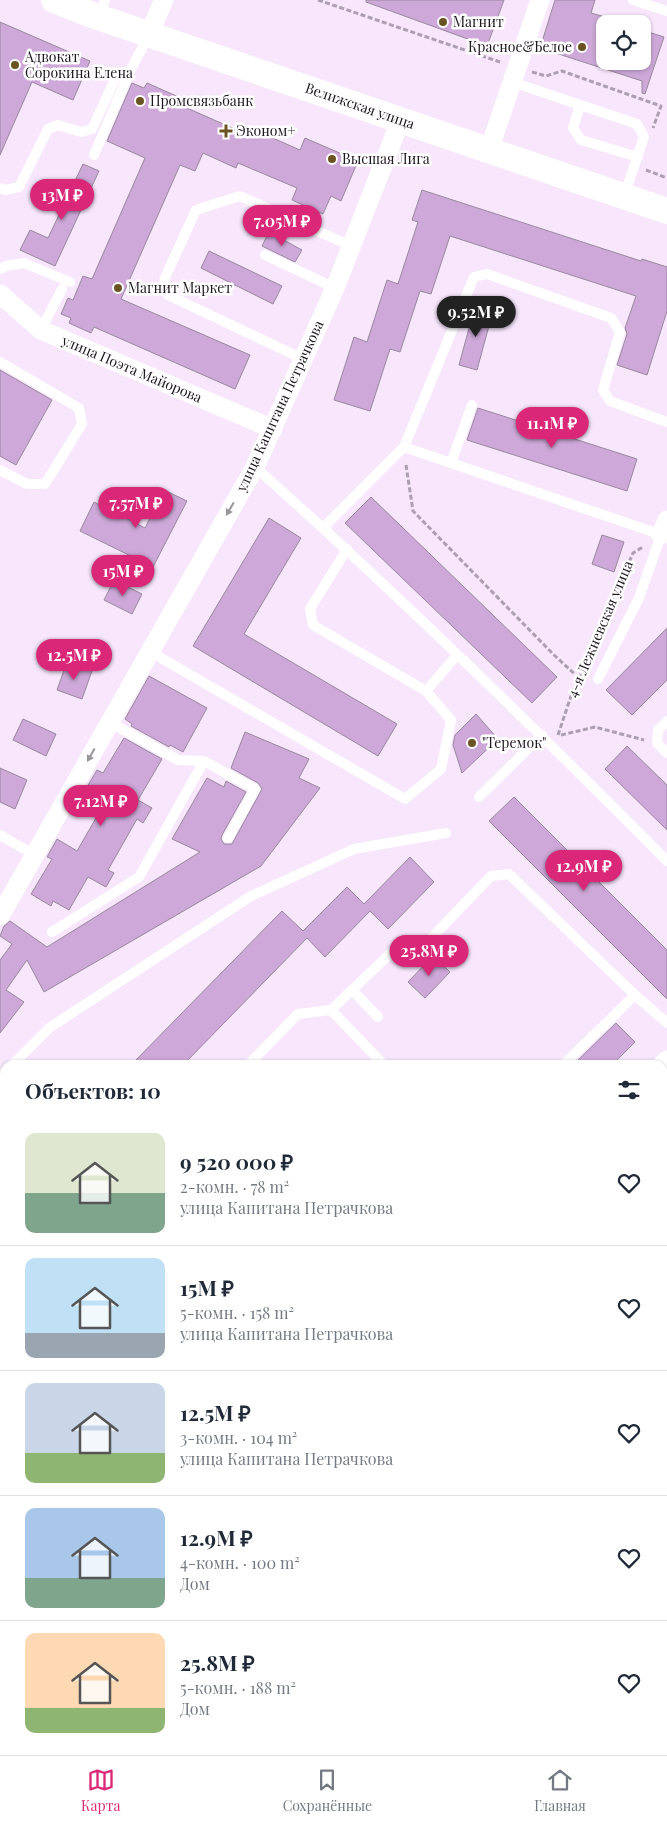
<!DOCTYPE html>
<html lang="ru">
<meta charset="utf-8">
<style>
:root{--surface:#fff;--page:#f2f2f3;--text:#1f2937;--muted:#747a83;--line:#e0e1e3;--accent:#db2777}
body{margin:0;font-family:"Playfair Display",serif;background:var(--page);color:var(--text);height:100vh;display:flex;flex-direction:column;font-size:19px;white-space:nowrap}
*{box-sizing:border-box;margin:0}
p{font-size:16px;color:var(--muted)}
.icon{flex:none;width:28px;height:28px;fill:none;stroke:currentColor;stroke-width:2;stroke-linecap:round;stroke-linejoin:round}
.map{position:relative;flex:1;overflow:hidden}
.panel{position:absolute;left:0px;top:1060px;width:668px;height:695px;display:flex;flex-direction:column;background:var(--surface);border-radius:15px 15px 0 0;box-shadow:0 1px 4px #0004}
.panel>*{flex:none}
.fabs{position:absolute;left:596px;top:15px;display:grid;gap:10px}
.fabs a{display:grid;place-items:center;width:55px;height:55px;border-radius:10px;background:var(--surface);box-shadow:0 1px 4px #0004;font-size:25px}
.price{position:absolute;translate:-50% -42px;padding:0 11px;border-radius:18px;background:var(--accent);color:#fff;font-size:16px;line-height:32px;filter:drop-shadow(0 1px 2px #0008)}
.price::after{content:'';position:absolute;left:50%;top:30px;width:15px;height:11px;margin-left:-8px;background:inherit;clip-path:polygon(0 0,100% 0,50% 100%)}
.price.active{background:#222;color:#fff}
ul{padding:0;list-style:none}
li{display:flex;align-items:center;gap:15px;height:125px;padding:0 25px}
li+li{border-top:1px solid var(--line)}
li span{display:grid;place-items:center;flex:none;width:140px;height:100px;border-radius:10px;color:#555}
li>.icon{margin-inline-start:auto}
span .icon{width:60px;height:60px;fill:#fffc;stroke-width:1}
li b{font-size:21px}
h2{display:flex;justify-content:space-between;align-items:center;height:60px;padding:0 25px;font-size:21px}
.dock{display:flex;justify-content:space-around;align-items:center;height:70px;border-top:1px solid var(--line);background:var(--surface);font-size:14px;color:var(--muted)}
.dock a{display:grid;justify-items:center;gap:2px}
.dock .active{color:var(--accent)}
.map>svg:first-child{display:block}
</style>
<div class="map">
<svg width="667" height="1755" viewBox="0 0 667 1755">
<rect width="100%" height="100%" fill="#f7e6fc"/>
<!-- building -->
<g fill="#cda8d8" stroke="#98899d">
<polygon points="366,0 504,0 487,46 366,2"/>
<polygon points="555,0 595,0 591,13 605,17 605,61 642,61 642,30 664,37 645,94 642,93 642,81 540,48"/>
<polygon points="0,22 90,61 73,100 32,82 0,155"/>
<polygon points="132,83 144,88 147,83 190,102 187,108 248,135 250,128 300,150 305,138 358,161 341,201 331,196 323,214 292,200 297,188 238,163 236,168 203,153 195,171 180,165 121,299 250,355 235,389 94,327 91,333 69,323 71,318 61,314 68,298 73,300 83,276 92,279 145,158 107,141"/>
<polygon points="83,164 99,171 55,266 20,250 30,230 48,238"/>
<polygon points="422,190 641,261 642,259 667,267 667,311 647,375 617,365 627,334 625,328 636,296 450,236 431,294 420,291 400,352 390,349 370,411 334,400 354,337 367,342 387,280 398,284 418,222 412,220"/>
<polygon points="269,232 302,250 295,262 262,246"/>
<polygon points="209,251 282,286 273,304 201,268"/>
<polygon points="475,306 493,311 477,370 459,365"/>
<polygon points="0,370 52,400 16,465 0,456"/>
<polygon points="478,408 637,459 627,491 467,440"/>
<polygon points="164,490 187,501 153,567 80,531 94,502 145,528"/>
<polygon points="371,497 557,677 532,703 345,523"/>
<polygon points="269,518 301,538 244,634 397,724 378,756 193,646"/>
<polygon points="602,535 624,542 614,572 592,564"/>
<polygon points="114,580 142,594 132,614 104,600"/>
<polygon points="667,628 667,680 632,715 606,690"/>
<polygon points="67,662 92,671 82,699 57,690"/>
<polygon points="149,676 207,708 183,752 170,745 169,747 131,726 132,724 125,719"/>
<polygon points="476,714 498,739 462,773 453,745 455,735"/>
<polygon points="23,719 56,734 46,756 13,740"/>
<polygon points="245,732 309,759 299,778 320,788 261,866 44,992 27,960 6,990 24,1002 0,1033 0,960 12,944 0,936 4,926 10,921 47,947 200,852 172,839 207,778 224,787 226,781 246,792 222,835 221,839 224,844 232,844 262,789 258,783 231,768"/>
<polygon points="124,738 162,759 138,800 152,808 143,823 137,819 108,870 114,873 106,887 88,877 69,910 53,901 51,906 31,894 52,859 47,857 57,839 77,851 107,799 87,787 97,770 103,773"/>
<polygon points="627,746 667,785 667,830 605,769"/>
<polygon points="0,768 27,780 15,809 0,802"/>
<polygon points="514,797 667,950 667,999 489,821"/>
<polygon points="410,857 434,882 388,929 370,911 325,957 307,938 183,1065 131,1065 282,911 303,931 347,887 364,904"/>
<polygon points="433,956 450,972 425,998 408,982"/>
<polygon points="616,1023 635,1042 612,1065 573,1065"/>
</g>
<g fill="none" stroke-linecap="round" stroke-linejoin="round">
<!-- path -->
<g stroke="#ac9faf" stroke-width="3" stroke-dasharray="5 2.5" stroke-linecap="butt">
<polyline points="318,0 500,62"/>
<polyline points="532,72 546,76 562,71 661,106 653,128"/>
<polyline points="646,170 667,178"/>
<polyline points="406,465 413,511 554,655 579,678"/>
<polyline points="558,735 571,696 633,553 643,547"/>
<polyline points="561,735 595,727 644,740"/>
<polyline points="665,1346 667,1361"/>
<polyline points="662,1469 667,1475"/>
<polyline points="662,1629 667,1625"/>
<polyline points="515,1755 521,1750"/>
</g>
<!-- lane -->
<g stroke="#fff" stroke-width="10">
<polyline points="633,0 667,11"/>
<polyline points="99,16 105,0"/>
<polyline points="512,82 637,124 644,137 624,196"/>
<polyline points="580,105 573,128 581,140 638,157"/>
<polyline points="94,155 130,71"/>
<polyline points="0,188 5,190 19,187 48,129 58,125 81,132 92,129 117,75 130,71 149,35"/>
<polyline points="265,255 335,288"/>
<polyline points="0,269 6,266 24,263 70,282"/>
<polyline points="41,330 62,289"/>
<polyline points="303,359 168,295 164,280 196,210 240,196 351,246"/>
<polyline points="0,362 79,408 82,424 45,484 27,484 0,470"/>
<polyline points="404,447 665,536"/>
<polyline points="451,463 472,405"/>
<path d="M255 467C397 593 533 726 667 861"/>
<polyline points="323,528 404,447 474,277 487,274 611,318 620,332 603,390 610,401 667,422"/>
<polyline points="149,651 405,799 441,769 451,720 426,691 313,625 310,609 347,549"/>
<polyline points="598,679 639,598 661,535"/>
<polyline points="426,691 457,655"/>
<polyline points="667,721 658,730 657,743 667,753"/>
<polyline points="109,722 178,760 204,761 255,789 228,838"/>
<polyline points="479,797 542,735"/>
<polyline points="0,835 35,855"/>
<polyline points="52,932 139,877 204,761"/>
<polyline points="352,990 378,1017"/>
<polyline points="331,1010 393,951 418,952 491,876 509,874 635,995"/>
<polyline points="12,1065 49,1028 251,896 354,849 446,833"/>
<polyline points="248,1065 298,1014 331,1010 384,1065"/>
<polyline points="563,1065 635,995 667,1023"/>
<polyline points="0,1076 5,1071"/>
<polyline points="0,1148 5,1152"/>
<polyline points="0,1327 5,1331"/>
<polyline points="662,1333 667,1328"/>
<polyline points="0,1478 5,1474"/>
<polyline points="662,1589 665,1587"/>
<polyline points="0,1607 5,1612"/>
<polyline points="460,1750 464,1755"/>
</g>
<!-- street -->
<g stroke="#fff" stroke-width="19">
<polyline points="149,34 164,0"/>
<polyline points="489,150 540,0"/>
<polyline points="0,294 41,330 273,429"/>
<polyline points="661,535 667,520"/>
<polyline points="0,916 255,467 335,288 401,119"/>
<polyline points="662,1065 667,1060"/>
<polyline points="662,1701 667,1697"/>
<polyline points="0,1745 5,1738"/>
<polyline points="591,1755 597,1750"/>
</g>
<!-- secondary -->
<polyline stroke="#fff" stroke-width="26" points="54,0 98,17 667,211"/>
</g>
<!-- one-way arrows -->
<defs><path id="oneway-solid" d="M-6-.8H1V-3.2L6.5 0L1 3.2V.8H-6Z" transform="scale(1.25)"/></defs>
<g fill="#999699">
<use href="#oneway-solid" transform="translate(230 509) rotate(120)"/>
<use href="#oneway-solid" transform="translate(91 755) rotate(119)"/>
</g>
<!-- markers -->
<g fill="#695322" stroke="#fff" stroke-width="2">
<circle cx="443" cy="22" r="5"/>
<circle cx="582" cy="47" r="5"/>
<circle cx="15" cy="65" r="5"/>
<circle cx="140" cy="101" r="5"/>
<path d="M223.5 123.5h5v5h5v5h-5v5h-5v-5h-5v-5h5z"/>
<circle cx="332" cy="159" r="5"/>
<circle cx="118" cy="288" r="5"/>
<circle cx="472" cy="743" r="5"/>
</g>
<g text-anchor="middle" stroke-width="5" stroke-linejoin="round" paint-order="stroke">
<!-- poi labels -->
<g font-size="14" fill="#1c161d" stroke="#fff" text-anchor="start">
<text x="453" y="27">Магнит</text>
<text x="572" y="52" text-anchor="end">Красное&amp;Белое</text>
<text x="25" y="62">Адвокат<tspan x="25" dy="16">Сорокина Елена</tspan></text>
<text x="150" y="106">Промсвязьбанк</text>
<text x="236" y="136">Эконом+</text>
<text x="342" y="164">Высшая Лига</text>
<text x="128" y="293">Магнит Маркет</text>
<text x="482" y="748">"Теремок"</text>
</g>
<!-- street labels -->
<g font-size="14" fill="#1c161d" stroke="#fff">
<text transform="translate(360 106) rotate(19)" y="5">Велижская улица</text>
<text transform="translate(132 369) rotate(23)" y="5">улица Поэта Майорова</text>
<text transform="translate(280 406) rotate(-65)" y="5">улица Капитана Петрачкова</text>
<text transform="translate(600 629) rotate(-67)" y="5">4-я Лежневская улица</text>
</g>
</g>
</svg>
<div class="fabs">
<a><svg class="icon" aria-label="locate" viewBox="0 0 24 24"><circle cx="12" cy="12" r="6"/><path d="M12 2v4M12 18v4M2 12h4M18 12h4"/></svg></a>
</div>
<b class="price" style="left:62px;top:221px">13M ₽</b>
<b class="price" style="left:282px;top:247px">7.05M ₽</b>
<b class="price active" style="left:476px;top:338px">9.52M ₽</b>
<b class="price" style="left:552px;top:449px">11.1M ₽</b>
<b class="price" style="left:136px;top:529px">7.57M ₽</b>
<b class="price" style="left:123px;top:597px">15M ₽</b>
<b class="price" style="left:74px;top:681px">12.5M ₽</b>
<b class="price" style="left:101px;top:827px">7.12M ₽</b>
<b class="price" style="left:584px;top:892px">12.9M ₽</b>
<b class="price" style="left:429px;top:977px">25.8M ₽</b>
<section class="panel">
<h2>Объектов: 10<svg class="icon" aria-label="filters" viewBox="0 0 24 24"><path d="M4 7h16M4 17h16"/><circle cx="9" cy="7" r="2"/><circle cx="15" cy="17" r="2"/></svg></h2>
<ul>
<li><span style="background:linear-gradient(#dfe7d0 60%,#7fa58c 0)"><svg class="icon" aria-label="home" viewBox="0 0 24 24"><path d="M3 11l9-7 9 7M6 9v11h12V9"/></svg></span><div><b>9 520 000 ₽</b><p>2-комн. · 78 m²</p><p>улица Капитана Петрачкова</p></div><svg class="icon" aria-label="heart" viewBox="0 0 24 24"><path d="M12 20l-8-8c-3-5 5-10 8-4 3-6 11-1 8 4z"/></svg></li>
<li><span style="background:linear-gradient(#bfe0f5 75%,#9aa5b1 0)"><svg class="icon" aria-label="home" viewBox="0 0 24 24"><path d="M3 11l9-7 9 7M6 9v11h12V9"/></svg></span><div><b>15M ₽</b><p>5-комн. · 158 m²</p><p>улица Капитана Петрачкова</p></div><svg class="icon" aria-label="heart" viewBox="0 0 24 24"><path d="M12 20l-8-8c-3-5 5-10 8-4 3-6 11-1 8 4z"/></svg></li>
<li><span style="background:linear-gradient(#c9d6e8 70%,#8fb573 0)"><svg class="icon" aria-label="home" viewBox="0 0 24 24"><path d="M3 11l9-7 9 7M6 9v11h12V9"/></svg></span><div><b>12.5M ₽</b><p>3-комн. · 104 m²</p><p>улица Капитана Петрачкова</p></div><svg class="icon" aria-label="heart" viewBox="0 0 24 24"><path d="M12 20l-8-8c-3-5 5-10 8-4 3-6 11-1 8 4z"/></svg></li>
<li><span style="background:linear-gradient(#a9c7e8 70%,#7fa58c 0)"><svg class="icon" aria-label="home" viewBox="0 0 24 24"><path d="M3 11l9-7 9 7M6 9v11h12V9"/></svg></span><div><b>12.9M ₽</b><p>4-комн. · 100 m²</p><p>Дом</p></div><svg class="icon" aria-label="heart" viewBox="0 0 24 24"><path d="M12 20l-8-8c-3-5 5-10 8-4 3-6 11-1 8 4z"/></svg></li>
<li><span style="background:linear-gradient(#ffd9b3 75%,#8fb573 0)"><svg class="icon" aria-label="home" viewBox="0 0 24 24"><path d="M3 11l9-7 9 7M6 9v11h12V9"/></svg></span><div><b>25.8M ₽</b><p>5-комн. · 188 m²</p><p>Дом</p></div><svg class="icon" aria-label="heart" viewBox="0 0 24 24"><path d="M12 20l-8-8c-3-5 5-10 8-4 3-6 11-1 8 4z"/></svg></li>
</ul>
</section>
</div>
<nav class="dock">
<a class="active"><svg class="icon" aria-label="map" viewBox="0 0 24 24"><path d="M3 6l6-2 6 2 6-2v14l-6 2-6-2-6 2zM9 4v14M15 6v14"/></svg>Карта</a>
<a><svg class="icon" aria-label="saved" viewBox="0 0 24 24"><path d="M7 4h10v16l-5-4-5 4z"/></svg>Сохранённые</a>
<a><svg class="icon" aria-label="home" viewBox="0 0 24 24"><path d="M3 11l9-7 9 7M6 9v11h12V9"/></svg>Главная</a>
</nav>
